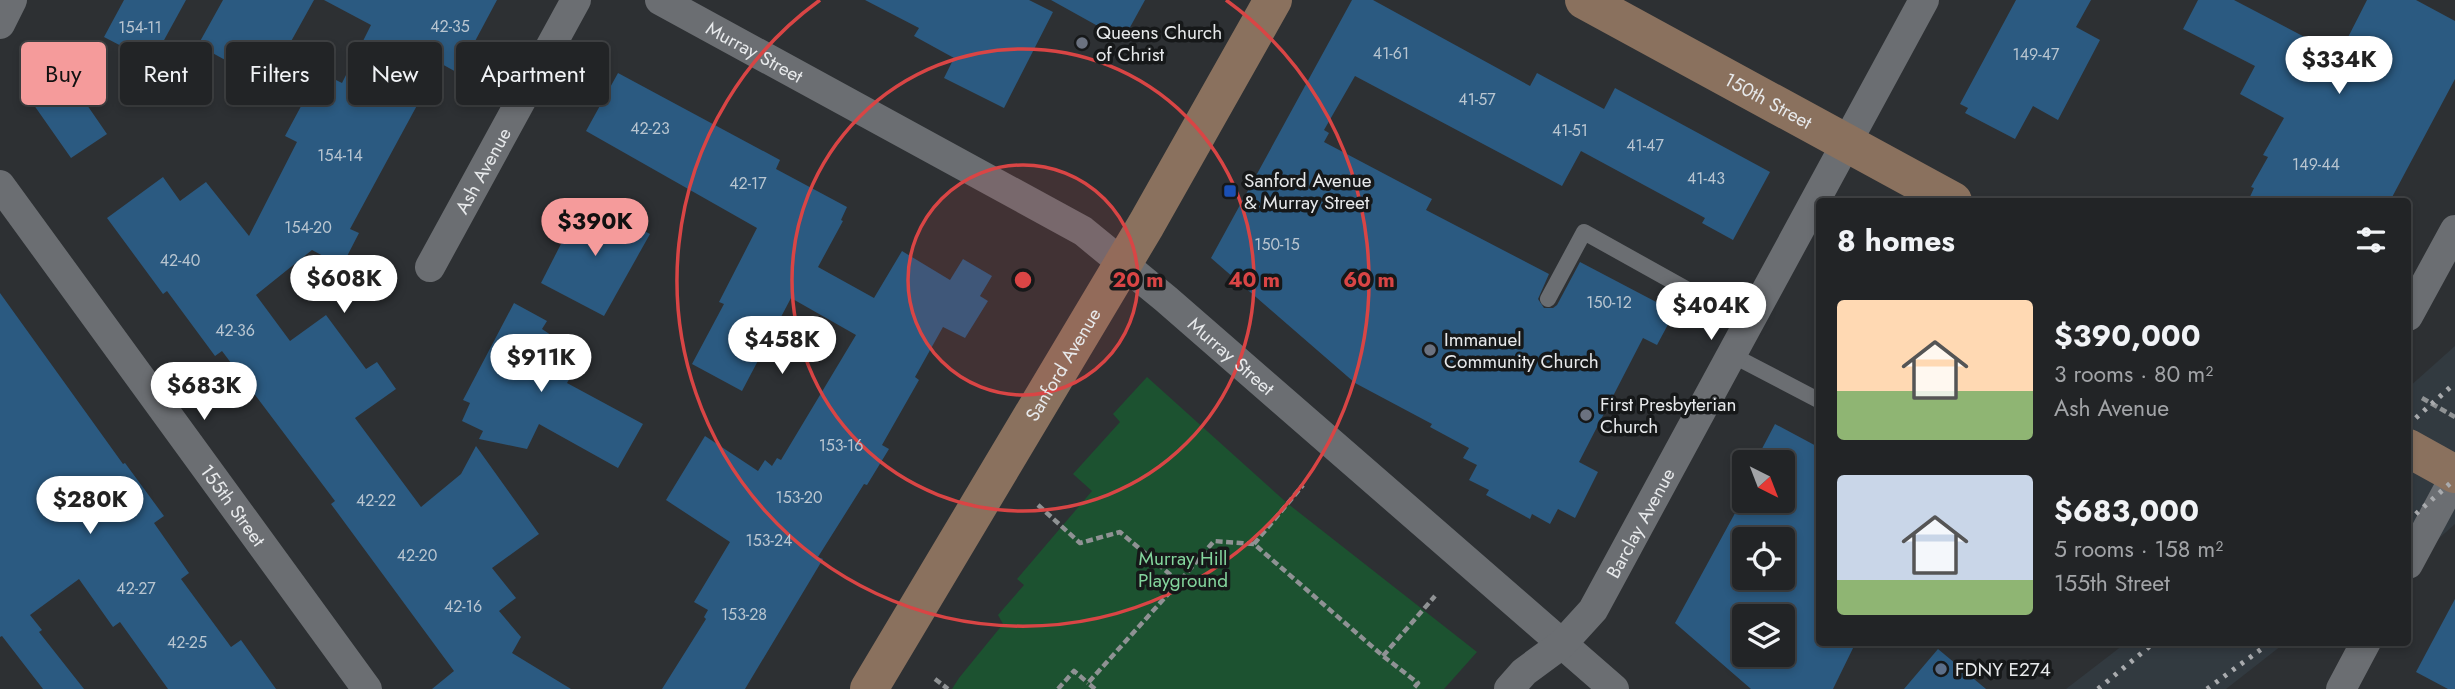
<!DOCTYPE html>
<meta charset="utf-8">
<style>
:root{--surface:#222426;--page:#2e3032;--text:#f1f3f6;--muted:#a2a4a7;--line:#3f4143;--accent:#f59b9b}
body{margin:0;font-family:Jost,sans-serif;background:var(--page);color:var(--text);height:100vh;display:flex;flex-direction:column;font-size:26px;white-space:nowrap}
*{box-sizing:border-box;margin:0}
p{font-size:23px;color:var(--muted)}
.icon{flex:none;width:38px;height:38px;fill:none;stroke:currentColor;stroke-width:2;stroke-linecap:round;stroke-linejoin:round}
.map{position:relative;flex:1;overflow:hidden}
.drawer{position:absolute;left:1816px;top:198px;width:595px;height:448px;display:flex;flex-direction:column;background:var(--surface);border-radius:7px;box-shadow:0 4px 10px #0003,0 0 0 2px var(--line)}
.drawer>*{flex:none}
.hud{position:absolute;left:21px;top:42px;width:665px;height:63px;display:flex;gap:14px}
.needle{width:46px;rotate:138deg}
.buttons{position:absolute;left:1732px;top:450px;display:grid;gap:14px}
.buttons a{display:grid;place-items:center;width:63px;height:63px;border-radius:7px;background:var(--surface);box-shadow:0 4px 10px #0003,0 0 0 2px var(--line);font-size:35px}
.price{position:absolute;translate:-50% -60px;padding:0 16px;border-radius:24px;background:#fff;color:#222;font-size:23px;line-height:46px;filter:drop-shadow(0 2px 4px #0008)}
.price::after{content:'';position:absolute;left:50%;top:42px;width:21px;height:16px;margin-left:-10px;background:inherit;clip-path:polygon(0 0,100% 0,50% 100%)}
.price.active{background:var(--accent);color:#111}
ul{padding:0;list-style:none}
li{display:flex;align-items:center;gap:21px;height:175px;padding:0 21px}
li span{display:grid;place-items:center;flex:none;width:196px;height:140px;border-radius:7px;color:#555}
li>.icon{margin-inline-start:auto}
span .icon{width:84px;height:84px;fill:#fffc;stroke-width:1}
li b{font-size:30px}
h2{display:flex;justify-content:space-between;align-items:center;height:84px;padding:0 21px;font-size:30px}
.pill{padding:0 24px;border-radius:7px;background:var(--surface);box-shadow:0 4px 10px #0003,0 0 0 2px var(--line);font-size:24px;line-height:63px}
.pill.active{background:var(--accent);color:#111}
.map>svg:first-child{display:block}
</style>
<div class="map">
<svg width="2455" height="689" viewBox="0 0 2455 689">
<rect width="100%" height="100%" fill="#2d3033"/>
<!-- built -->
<g fill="#323a40">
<polygon points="2455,346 2455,524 2408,566 2408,388"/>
<polygon points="2127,642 2286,642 2226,689 2066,689"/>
</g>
<!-- green -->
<polygon fill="#1c5230" points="1147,377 1287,503 1477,652 1444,689 952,689 959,678 1003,624 998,615 1024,585 1017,579 1092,491 1073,474 1120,422 1113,414"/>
<!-- building -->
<g fill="#2b5a81" fill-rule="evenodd">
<polygon points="124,0 186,0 152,62 104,37"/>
<polygon points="223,0 314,0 284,54 342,83 371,25 324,0 497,0 458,73 440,63 350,229 359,233 342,266 312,250 256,295 290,341 326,315 366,369 377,362 396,389 355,418 421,507 461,474 476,446 539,534 492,568 516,598 499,611 521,637 512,653 571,689 432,689 454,671 331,504 335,501 222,351 215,356 167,291 163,294 107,218 163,177 180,201 206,182 249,236 297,142 285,136 306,97 230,56 227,61 198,45"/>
<polygon points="865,0 1029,0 1053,12 1004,108 944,78 954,58 914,36 919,28"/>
<polygon points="1051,0 1145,0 1123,40"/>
<polygon points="1352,0 1373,0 1530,86 1537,73 1604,109 1615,88 1770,172 1733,240 1702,223 1705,218 1581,151 1562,186 1355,76 1324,130 1329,133 1324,142 1432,199 1426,210 1549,274 1538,299 1544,308 1553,308 1557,305 1580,262 1660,304 1657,309 1672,317 1657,345 1643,338 1579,462 1598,472 1575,518 1558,509 1550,524 1532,514 1530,519 1486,495 1489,490 1469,480 1477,465 1463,458 1469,448 1430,427 1432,424 1355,383 1211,258"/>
<polygon points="2016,0 2091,0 2076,27 2100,40 2058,120 2033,106 2015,139 1965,113 1968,108 1960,104"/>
<polygon points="2198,0 2234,0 2339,55 2367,0 2416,0 2455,21 2455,79 2390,201 2248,201 2254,188 2251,187 2268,157 2263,155 2284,118 2240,94 2255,66 2183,29"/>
<polygon points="618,73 780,160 776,169 847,207 841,220 843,221 818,267 874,298 902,251 950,280 963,259 992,276 980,296 988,301 965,338 943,327 915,377 919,380 882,445 889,449 867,485 864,484 818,557 823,559 745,689 662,689 706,619 704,617 708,610 694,602 730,542 666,500 705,436 758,471 765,460 772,466 777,458 781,460 856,335 791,298 742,391 692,364 724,304 719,302 757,228 586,131"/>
<polygon points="62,76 74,92 76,89 107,134 71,158 29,98"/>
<polygon points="584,199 650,234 604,316 541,283"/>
<polygon points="0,293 123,464 125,463 164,516 154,523 189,573 181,579 231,647 241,640 276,689 168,689 120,622 113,627 79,579 30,615 42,630 39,632 84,689 43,689 2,636 0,637"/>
<polygon points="514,303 547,321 542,329 582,356 567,383 643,424 618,468 539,424 527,449 479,439 483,431 462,421 470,403 463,400"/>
<path d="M1775 424 1820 448V642H1856L1833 689H1751L1675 623 1740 504 1734 501 1745 482V500H1783V462H1755ZM1745 539H1783V578H1745ZM1745 616H1783V654H1745Z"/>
<polygon points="2455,599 2455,689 2448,689 2416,672"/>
<polygon points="1938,649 1986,689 1904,689"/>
</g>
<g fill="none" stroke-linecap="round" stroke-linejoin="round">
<!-- path -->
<g stroke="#8f9294" stroke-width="4.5" stroke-dasharray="7 3.5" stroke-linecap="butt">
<polyline points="2422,398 2455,417"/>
<polyline points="1038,505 1080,543 1120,532 1179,582 1214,541 1254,544 1383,656 1418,683 1413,689"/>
<polyline points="1254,544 1303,485"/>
<polyline points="1383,656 1435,596"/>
<polyline points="935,679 948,689"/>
<polyline points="1058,689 1074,671 1088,683"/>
<polyline points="1095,689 1088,683 1179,582"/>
</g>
<!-- lane -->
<g stroke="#6b6e72" stroke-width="16">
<polyline points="1548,299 1584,232 1749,324"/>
<polyline points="1732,355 1820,401"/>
</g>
<!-- street -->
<g stroke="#6b6e72" stroke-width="30">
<path id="s1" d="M660 0 1083 231 1166 299 1614 689"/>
<polyline points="0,24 12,0"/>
<path id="s2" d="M0 185 367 689"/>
<path id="s3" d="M430 267 576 0"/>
<polyline points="2408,316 2455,230"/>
<polyline points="2408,564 2455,477"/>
<path id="s4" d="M1509 689 1524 672 1562 644 1593 610 1924 0"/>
<polyline points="2341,689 2366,642"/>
</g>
<!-- secondary -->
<g stroke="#8a715e" stroke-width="38">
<path id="s5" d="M1584 0 1953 201"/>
<polyline points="2408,448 2455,474"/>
<path id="s6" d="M869 689 1146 225 1273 0"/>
</g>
<!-- rail -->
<g stroke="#a9abae" stroke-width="5" stroke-dasharray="3.5 7" stroke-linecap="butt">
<polyline points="2408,425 2455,383"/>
<polyline points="2408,521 2455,479"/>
<polyline points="2098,689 2155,642"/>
<polyline points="2207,689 2271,642"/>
</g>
</g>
<!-- distance rings -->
<circle cx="1023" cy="280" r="115" fill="#d94545" fill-opacity=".12"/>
<g fill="none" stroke="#d94545" stroke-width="3.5">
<circle cx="1023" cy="280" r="115"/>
<circle cx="1023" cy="280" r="231"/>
<path d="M1226 0A346 346 0 1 1 820 0"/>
</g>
<!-- markers -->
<g fill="#6b7280" stroke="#161819" stroke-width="2.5">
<circle cx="1082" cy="43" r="7"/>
<circle cx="1430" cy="350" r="7"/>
<circle cx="1586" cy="415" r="7"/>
</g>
<rect fill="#1a4fb4" stroke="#161819" stroke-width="2.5" x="1223" y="184" width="14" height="14" rx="3.5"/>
<circle fill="#5c6f8a" stroke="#161819" stroke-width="2.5" cx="1941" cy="669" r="7"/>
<g text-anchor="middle" stroke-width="7" stroke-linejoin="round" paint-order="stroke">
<!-- number labels -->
<g font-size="16" fill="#b8c5d0">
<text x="450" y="32">42-35</text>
<text x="140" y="33">154-11</text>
<text x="1391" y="59">41-61</text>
<text x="2036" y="60">149-47</text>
<text x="1477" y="105">41-57</text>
<text x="650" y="134">42-23</text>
<text x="1570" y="136">41-51</text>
<text x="1645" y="151">41-47</text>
<text x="340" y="161">154-14</text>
<text x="2316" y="170">149-44</text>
<text x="1706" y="184">41-43</text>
<text x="748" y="189">42-17</text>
<text x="308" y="233">154-20</text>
<text x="1277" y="250">150-15</text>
<text x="180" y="266">42-40</text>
<text x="1609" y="308">150-12</text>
<text x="235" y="336">42-36</text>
<text x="841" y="451">153-16</text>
<text x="799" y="503">153-20</text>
<text x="376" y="506">42-22</text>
<text x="769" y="546">153-24</text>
<text x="417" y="561">42-20</text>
<text x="136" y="594">42-27</text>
<text x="463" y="612">42-16</text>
<text x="744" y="620">153-28</text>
<text x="187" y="648">42-25</text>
</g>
<!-- poi labels -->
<g font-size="19" fill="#e7e9eb" stroke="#161819" text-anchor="start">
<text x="1096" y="39">Queens Church<tspan x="1096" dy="22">of Christ</tspan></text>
<text x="1244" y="187">Sanford Avenue<tspan x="1244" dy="22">&amp; Murray Street</tspan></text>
<text x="1444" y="346">Immanuel<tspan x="1444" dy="22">Community Church</tspan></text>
<text x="1600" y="411">First Presbyterian<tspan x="1600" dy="22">Church</tspan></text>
<text x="1955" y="676">FDNY E274</text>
</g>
<!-- street labels -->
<g font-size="19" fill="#e7e9eb" stroke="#161819">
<text dy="7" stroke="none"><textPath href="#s1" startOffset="108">Murray Street</textPath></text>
<text dy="7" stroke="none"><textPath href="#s5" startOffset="210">150th Street</textPath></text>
<text dy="7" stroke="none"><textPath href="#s3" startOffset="110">Ash Avenue</textPath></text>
<text dy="7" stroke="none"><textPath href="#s1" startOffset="676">Murray Street</textPath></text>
<text dy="7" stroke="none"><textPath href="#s6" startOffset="378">Sanford Avenue</textPath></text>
<text dy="7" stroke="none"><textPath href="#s2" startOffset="396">155th Street</textPath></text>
<text dy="7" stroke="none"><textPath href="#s4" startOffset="215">Barclay Avenue</textPath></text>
</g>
<!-- park labels -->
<g font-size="19" fill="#84d59d" stroke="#161819">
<text x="1183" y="565">Murray Hill<tspan x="1183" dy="22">Playground</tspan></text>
</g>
</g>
<circle cx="1023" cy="280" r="10" fill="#d94545" stroke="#161819" stroke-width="3.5"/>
<g font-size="21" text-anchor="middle" font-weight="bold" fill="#d94545" stroke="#161819" stroke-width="7" stroke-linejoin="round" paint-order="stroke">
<text x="1138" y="287">20 m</text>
<text x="1254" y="287">40 m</text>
<text x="1369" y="287">60 m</text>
</g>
</svg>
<div class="buttons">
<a><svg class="needle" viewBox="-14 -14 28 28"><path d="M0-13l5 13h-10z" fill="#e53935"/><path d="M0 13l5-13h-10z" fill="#a2a4a7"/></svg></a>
<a><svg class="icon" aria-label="locate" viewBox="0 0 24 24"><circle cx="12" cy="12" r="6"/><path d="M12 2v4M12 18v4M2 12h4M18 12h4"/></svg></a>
<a><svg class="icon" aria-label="layers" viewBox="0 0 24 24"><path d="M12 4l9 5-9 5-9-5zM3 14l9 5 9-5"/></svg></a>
</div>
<b class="price" style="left:2339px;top:96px">$334K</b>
<b class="price active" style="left:595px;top:258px">$390K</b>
<b class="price" style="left:344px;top:315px">$608K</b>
<b class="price" style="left:1711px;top:342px">$404K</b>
<b class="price" style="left:782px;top:376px">$458K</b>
<b class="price" style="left:541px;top:394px">$911K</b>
<b class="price" style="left:204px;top:422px">$683K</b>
<b class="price" style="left:90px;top:536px">$280K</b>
<div class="hud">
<a class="pill active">Buy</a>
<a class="pill">Rent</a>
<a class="pill">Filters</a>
<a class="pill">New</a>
<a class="pill">Apartment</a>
</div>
<section class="drawer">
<h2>8 homes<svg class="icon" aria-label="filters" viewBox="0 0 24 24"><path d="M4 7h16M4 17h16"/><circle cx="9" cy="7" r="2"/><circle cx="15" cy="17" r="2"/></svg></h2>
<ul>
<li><span style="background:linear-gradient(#ffd9b3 65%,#8fb573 0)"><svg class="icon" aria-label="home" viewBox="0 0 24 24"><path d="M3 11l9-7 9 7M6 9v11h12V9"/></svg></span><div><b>$390,000</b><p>3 rooms · 80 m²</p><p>Ash Avenue</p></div></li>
<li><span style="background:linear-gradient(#c9d6e8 75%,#8fb573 0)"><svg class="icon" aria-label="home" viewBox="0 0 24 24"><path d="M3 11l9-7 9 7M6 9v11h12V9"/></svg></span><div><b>$683,000</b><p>5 rooms · 158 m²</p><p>155th Street</p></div></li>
</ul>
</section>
</div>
